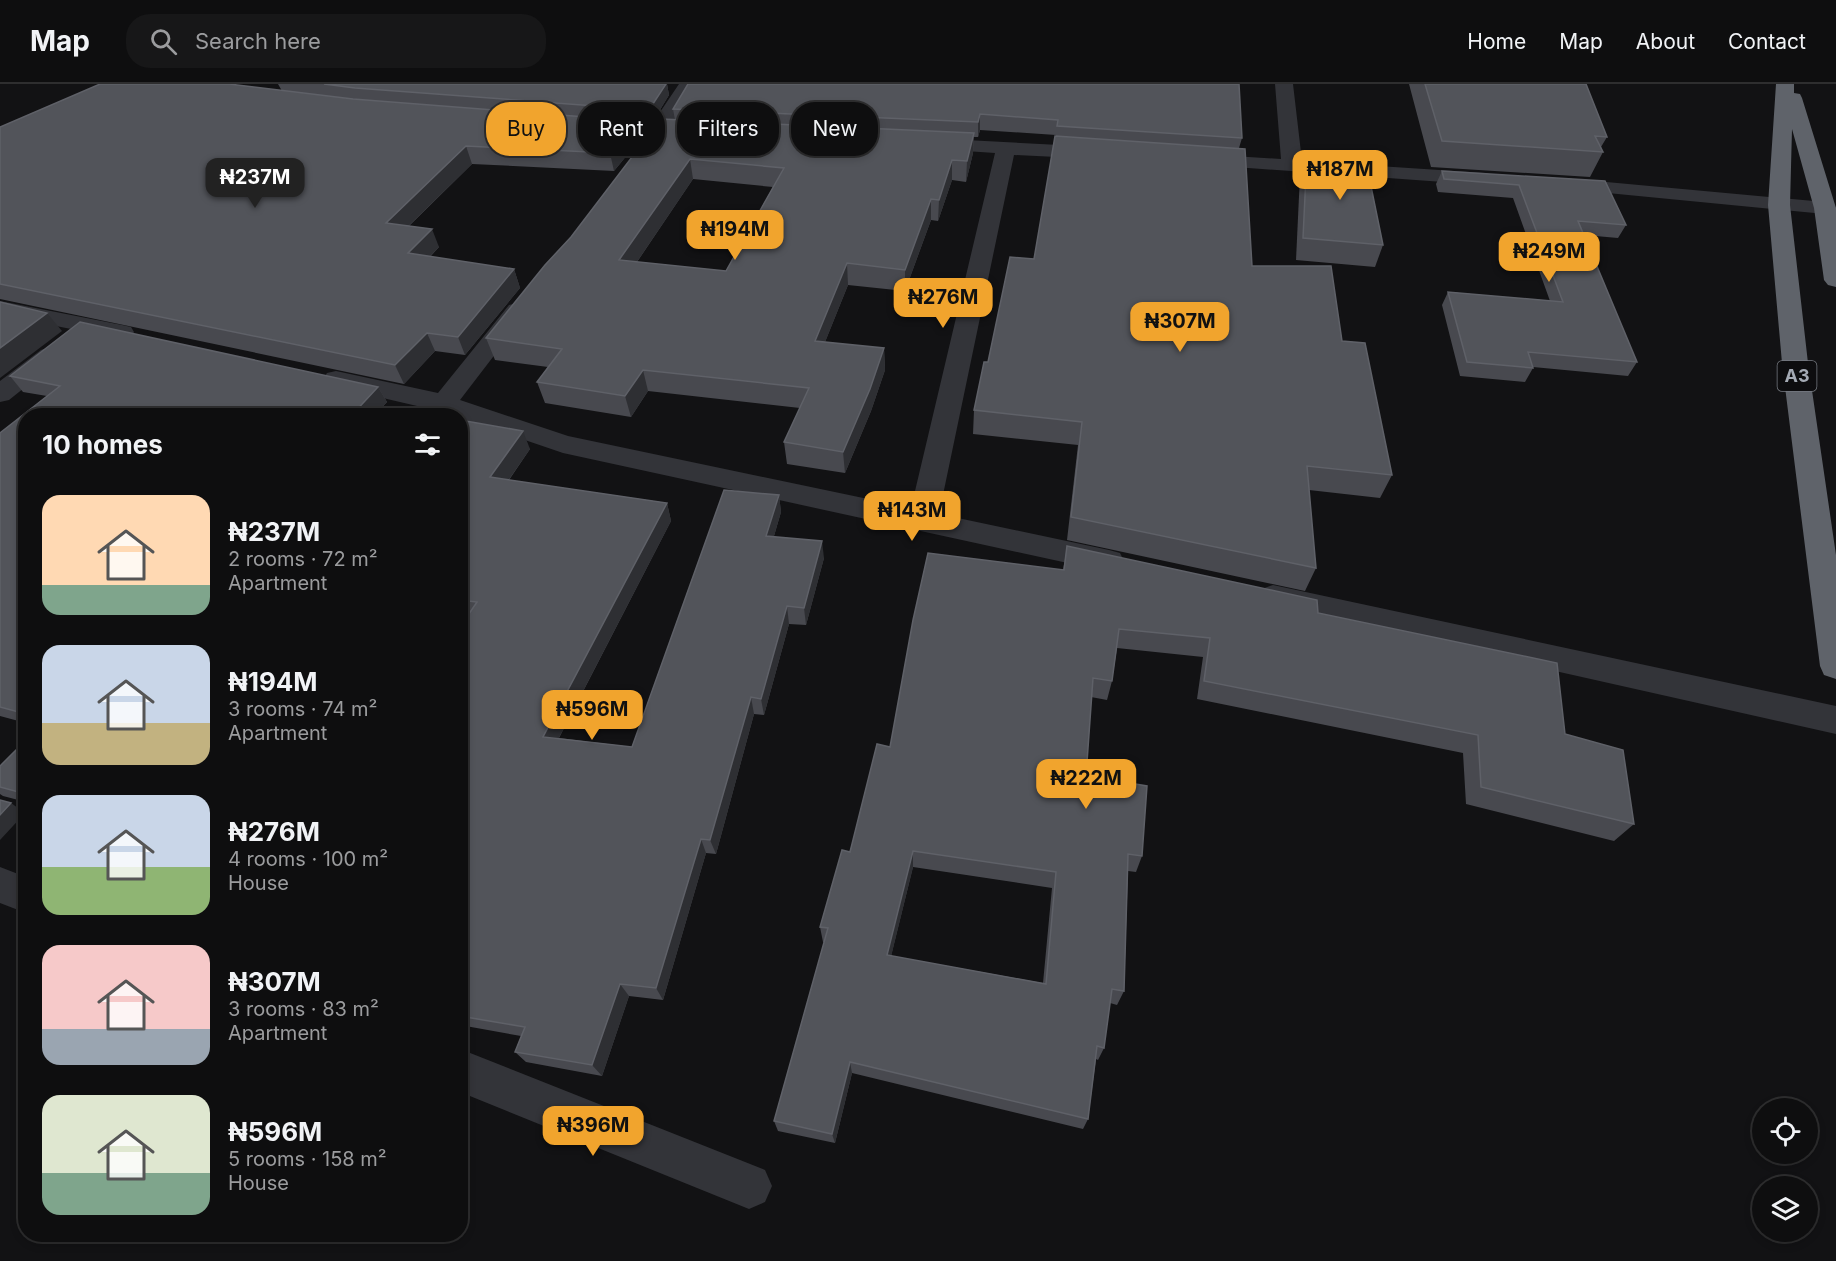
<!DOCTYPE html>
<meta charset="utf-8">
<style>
:root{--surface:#0e0e0f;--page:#171718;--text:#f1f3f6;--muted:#9b9c9e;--line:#2e2e2f;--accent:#f1a42d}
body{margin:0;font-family:Inter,sans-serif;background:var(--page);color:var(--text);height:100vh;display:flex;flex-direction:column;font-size:22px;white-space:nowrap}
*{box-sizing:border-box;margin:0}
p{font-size:20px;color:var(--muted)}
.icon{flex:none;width:33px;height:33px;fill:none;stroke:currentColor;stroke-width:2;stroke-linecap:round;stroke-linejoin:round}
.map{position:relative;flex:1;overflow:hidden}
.side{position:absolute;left:18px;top:324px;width:450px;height:834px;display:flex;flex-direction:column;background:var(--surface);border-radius:24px;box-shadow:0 3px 9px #0003,0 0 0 2px var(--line)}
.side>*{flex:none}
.top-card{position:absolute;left:486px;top:18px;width:570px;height:54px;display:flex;gap:12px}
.controls{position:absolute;left:1752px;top:1014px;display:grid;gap:12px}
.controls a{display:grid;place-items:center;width:66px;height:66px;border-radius:50%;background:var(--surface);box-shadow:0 3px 9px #0003,0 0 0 2px var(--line);font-size:30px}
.price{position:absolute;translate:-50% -51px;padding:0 14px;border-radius:12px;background:var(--accent);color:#111;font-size:20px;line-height:39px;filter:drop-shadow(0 2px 3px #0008)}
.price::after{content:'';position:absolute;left:50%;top:36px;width:18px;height:14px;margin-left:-9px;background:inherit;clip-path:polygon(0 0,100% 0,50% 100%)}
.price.selected{background:#222;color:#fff}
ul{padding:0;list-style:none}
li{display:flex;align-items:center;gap:18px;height:150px;padding:0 24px}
li span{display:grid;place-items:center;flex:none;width:168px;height:120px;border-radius:18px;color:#555}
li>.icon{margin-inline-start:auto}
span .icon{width:72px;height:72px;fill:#fffc;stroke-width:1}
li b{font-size:26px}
h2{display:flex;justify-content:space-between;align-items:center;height:72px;padding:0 24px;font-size:26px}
.tag{padding:0 21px;border-radius:24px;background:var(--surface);box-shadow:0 3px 9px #0003,0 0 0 2px var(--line);font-size:21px;line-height:54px}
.tag.selected{background:var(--accent);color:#111}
header{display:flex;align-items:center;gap:36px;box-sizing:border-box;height:84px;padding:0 30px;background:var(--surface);border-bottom:2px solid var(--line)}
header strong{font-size:28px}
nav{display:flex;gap:33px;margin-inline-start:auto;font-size:21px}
.search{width:420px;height:54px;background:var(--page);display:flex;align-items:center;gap:15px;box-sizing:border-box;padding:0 21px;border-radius:24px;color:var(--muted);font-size:22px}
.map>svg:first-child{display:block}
</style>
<header>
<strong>Map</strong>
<div class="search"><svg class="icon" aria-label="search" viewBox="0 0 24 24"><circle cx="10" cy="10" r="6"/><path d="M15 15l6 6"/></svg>Search here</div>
<nav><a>Home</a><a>Map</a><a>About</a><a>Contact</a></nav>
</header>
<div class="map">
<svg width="1836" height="1177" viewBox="0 0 1836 1177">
<rect width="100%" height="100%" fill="#121214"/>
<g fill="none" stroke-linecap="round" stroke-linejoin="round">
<!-- minor -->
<g fill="#333439" fill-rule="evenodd">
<polygon points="679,0 697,0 671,41 704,45 707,49 704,53 697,55 663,53 655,65 641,65 638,61 645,51 593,48 586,46 583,42 586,38 593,36 652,40"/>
<polygon points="1275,0 1293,0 1302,77 1485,89 1492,91 1495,95 1492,99 1485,101 1194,80 1191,76 1194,72 1201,70 1281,75"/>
<polygon points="928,54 1098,63 1105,65 1108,69 1105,73 1098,75 1014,71 939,430 1109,466 1120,469 1124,477 1120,485 1109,488 563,369 460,334 460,332 327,301 323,295 327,289 336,287 438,309 509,221 517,219 525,221 529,226 460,316 568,352 911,424 995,69 921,64 918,60 921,56"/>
<polygon points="1563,94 1825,118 1833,119 1836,124 1833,129 1825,130 1556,104 1553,100 1556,96"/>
<polygon points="0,217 122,241 131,243 134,248 131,253 122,255 0,231"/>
<polygon points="50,263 59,266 63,271 59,276 9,316 0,318 0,297 41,266"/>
<polygon points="1273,501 1836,622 1836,650 1262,521 1257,513 1262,505"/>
<polygon points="0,783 26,793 26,829 0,819"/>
<polygon points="460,965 765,1086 772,1102 765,1118 749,1125 460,1008"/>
</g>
<!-- highway -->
<polygon fill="#5f636a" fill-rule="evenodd" points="1776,0 1794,0 1794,9 1800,10 1802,14 1836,124 1836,203 1828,201 1824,196 1814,124 1792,45 1790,121 1808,279 1836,471 1836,595 1824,591 1820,582 1782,279 1768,121"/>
</g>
<!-- wall -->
<g fill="#48494f" fill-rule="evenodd">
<polygon points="278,0 667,0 669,11 652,39 637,38 641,54 614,87 472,80 409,142 439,163 430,173 514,185 520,204 465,271 435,267 404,300 0,215 0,43 360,16 282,7"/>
<path d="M754 0 1242 54 1239 64 1252 182 1342 257 1392 391 1380 414 1309 406 1316 484 1305 507 1067 456 1078 361 973 350 974 326 988 278 1034 175 1056 51 980 46 978 53H974L973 69 966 98 952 96 938 137 931 136 905 207 848 201 825 258 884 264 885 286 871 327 845 389 787 380 784 358 800 324 648 307 631 333 545 319 537 298 548 283 495 276 486 254 571 153 675 36 673 25ZM693 95 773 103 726 187 637 178Z"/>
<polygon points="1409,0 1586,0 1607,53 1601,63 1603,68 1590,93 1431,83"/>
<polygon points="1307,70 1383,161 1375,183 1296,176 1300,91"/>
<polygon points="1442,87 1605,97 1626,141 1618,154 1584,151 1637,278 1628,292 1533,283 1533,284 1525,298 1460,292 1442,221 1448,208 1550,217 1513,114 1438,108 1436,100"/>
<polygon points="10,292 378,303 387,318 374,332 26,332 26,639 0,632 0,349 47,312 23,308"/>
<polygon points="460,336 530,365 509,396 667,419 671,437 559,654 632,663 779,411 781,428 774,452 824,474 806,541 789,540 764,631 754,630 716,770 706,769 663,916 629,912 602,992 526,978 515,968 521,952 460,941 460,543 467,533 460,533"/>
<path d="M1067 462 1318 529 1565 650 1634 740 1614 757 1466 720 1463 669 1197 615 1203 573 1117 564 1112 597 1107 616 1091 613 1086 692 1142 772 1136 788 1128 787 1124 907 1117 921 1110 919 1104 964 1098 976 1096 975 1088 1035 1083 1045 852 989 835 1059 778 1047 774 1037 824 858H823L820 843 890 663 1063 486ZM913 783 1052 804 1043 899 891 872Z"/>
<polygon points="26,656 26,718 3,712 0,710 0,682"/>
</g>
<!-- shaded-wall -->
<g fill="#2e2f33">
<polygon points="666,0 667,0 669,11 652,39 649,26"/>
<polygon points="980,30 980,46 978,53 978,38"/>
<polygon points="637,37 641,54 614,87 610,69"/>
<polygon points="974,49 973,69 966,98 967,77"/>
<polygon points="466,62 472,80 393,157 386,139"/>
<polygon points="690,75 693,95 624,197 619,176"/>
<polygon points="952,76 952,96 938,137 939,116"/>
<polygon points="931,115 931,136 905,207 905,186"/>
<polygon points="432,145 439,163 416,187 408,169"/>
<polygon points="847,179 848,201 817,278 815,257"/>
<polygon points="514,185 520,204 465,271 458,253"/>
<polygon points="47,229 62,247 0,294 0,264"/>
<polygon points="427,249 435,267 404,300 395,281"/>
<polygon points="884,264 885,286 871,327 845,389 843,368"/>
<polygon points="643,286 648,307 631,333 625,312"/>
<polygon points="378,303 387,318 374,332 351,332"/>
<polygon points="523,347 530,365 498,411 490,393"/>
<polygon points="779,411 781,428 769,469 766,452"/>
<polygon points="667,419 671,437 551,669 543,653"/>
<polygon points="822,457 824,474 806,541 804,524"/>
<polygon points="787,522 789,540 764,631 761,615"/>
<polygon points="751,613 754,630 716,770 710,756"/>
<polygon points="11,719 25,729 0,756 0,731"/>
<polygon points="701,755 706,769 663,916 656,904"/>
<polygon points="913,767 913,783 888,885 887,871"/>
<polygon points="620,900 629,912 602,992 592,981"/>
<polygon points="850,978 852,989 835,1059 832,1050"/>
</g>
<!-- building -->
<g fill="#52545a" stroke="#5f6168" stroke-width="1.5" fill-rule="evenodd">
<polygon points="100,0 229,0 353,15 637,37 610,69 466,62 386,139 432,145 408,169 514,185 458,253 427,249 395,281 0,200 0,43"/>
<polygon points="324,0 666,0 649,26 355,4"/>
<polygon points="688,0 1239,0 1242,54 1057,42 1058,36 980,30 978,38 673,25"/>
<polygon points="1425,0 1586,0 1607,53 1595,52 1603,68 1442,57"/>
<path d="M661 35 974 49 967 77 952 76 939 116 931 115 905 186 847 179 815 257 884 264 870 305 843 368 784 358 809 304 643 286 625 312 537 298 562 265 486 254 545 181 571 153ZM690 75 784 84 726 187 619 176Z"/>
<polygon points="1055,52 1245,65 1252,182 1331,182 1342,257 1365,259 1392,391 1307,382 1316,484 1071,433 1082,338 974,326 984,278 988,278 1010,173 1034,175"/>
<polygon points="1307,70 1365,73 1383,161 1303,154"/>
<polygon points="1442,87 1605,97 1626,141 1578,137 1637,278 1528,268 1533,284 1467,278 1448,208 1563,218 1519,101 1444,95"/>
<polygon points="0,218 47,229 0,264"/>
<polygon points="80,238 378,303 351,332 26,332 26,630 0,623 0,349 60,302 10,292"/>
<polygon points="460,336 523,347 490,393 667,419 543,653 632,663 724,406 779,411 766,452 822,457 804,524 787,522 761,615 751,613 710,756 701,755 656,904 620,900 592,981 515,968 525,943 460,932 460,543 477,518 460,516"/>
<path d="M1067 462 1317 516 1318 529 1557 579 1565 650 1623 666 1634 740 1481 703 1478 651 1204 597 1210 554 1119 545 1112 597 1093 594 1086 692 1147 702 1142 772 1128 770 1124 907 1112 905 1104 964 1097 962 1088 1035 850 978 832 1050 774 1037 828 844 820 843 842 766 850 768 877 660 890 663 913 536 928 469 1064 486ZM913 767 1056 788 1046 900 887 871Z"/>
<polygon points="26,656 26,710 0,703 0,682"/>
<polygon points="0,716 11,719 0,731"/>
</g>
<g text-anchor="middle" stroke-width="4.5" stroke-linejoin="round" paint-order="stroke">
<!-- shield labels -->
<rect fill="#0d0d0f" stroke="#777b82" stroke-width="1.5" x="1777.5" y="277" width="39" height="30" rx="4.5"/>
<g font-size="18" font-weight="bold" fill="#a4aab4">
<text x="1797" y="298">A3</text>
</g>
</g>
</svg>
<div class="controls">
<a><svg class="icon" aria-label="locate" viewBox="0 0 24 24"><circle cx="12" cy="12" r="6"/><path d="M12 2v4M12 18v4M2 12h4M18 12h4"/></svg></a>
<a><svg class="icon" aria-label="layers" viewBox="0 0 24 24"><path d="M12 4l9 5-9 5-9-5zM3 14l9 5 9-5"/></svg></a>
</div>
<b class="price" style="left:1340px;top:117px">₦187M</b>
<b class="price selected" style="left:255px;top:125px">₦237M</b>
<b class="price" style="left:735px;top:177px">₦194M</b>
<b class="price" style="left:1549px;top:199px">₦249M</b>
<b class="price" style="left:943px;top:245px">₦276M</b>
<b class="price" style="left:1180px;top:269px">₦307M</b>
<b class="price" style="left:912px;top:458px">₦143M</b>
<b class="price" style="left:592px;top:657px">₦596M</b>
<b class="price" style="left:1086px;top:726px">₦222M</b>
<b class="price" style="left:593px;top:1073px">₦396M</b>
<div class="top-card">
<a class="tag selected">Buy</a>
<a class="tag">Rent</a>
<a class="tag">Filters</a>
<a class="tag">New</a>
</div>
<section class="side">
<h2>10 homes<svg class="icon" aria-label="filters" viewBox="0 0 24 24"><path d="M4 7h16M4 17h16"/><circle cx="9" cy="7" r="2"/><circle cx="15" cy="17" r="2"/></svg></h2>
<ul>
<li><span style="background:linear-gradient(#ffd9b3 75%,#7fa58c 0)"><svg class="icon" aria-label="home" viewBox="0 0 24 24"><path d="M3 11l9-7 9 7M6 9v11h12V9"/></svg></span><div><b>₦237M</b><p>2 rooms · 72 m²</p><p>Apartment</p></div></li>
<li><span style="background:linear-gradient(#c9d6e8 65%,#c2b280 0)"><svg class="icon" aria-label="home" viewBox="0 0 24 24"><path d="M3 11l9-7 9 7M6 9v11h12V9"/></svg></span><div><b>₦194M</b><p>3 rooms · 74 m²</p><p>Apartment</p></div></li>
<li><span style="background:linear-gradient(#c9d6e8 60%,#8fb573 0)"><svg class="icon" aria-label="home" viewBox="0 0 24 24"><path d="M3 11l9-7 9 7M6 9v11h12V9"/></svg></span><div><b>₦276M</b><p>4 rooms · 100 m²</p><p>House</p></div></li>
<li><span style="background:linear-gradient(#f6c9c9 70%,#9aa5b1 0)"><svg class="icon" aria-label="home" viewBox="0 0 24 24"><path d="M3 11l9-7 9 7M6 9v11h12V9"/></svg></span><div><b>₦307M</b><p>3 rooms · 83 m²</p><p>Apartment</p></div></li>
<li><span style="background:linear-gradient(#dfe7d0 65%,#7fa58c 0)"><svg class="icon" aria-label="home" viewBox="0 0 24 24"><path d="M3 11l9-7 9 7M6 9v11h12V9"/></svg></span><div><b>₦596M</b><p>5 rooms · 158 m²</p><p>House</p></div></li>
</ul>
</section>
</div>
